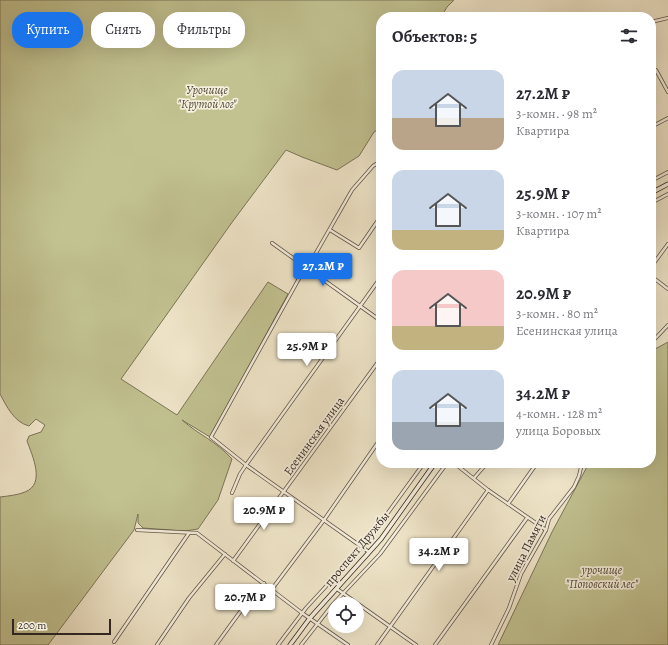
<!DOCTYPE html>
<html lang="ru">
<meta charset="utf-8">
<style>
:root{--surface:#fff;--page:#f2f2f3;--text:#2b2b33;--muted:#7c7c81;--accent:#1a73e8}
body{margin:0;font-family:Alegreya,serif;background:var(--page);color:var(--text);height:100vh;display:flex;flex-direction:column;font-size:15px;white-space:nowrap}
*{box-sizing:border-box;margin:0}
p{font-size:13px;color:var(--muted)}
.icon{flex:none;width:22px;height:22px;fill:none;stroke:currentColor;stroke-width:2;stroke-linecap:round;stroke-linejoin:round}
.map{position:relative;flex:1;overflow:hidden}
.sheet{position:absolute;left:376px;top:12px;width:280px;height:456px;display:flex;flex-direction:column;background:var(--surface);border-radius:16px;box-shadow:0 4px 16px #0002}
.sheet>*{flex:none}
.hud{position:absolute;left:12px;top:12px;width:304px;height:36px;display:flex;gap:8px}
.buttons{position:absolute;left:328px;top:597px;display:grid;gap:8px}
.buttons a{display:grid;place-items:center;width:36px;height:36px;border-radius:50%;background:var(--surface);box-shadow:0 4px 16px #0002;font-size:20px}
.scale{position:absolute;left:12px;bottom:10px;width:99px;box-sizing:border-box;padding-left:4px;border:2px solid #342721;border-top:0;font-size:11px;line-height:14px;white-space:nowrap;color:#342721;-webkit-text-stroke:3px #f5efdd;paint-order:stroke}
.price{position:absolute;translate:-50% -34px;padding:0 9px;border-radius:4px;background:#fff;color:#222;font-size:13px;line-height:26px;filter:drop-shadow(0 1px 2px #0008)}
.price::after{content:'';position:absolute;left:50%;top:24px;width:12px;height:9px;margin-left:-6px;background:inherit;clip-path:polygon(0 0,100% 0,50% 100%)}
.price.active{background:var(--accent);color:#fff}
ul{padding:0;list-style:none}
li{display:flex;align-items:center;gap:12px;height:100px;padding:0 16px}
li span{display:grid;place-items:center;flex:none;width:112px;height:80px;border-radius:12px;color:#555}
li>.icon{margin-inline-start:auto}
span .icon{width:48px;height:48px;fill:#fffc;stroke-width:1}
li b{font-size:17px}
h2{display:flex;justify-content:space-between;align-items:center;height:48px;padding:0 16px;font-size:17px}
.pill{padding:0 14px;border-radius:16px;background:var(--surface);box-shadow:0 4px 16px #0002;font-size:14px;line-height:36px}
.pill.active{background:var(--accent);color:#fff}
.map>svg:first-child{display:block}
</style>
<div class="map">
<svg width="668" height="645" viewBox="0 0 668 645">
<rect width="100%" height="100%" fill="#f0e6ca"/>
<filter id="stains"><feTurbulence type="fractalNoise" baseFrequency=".005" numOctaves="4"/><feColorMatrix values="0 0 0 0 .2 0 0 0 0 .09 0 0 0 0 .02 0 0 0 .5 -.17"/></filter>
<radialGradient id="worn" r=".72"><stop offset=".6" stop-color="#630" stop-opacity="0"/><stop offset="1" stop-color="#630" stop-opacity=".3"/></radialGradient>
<!-- green -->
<g fill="#c2c291" stroke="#7b7459">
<path d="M0 0H454L447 7 441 17H381V128L374 132 359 156 337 170 302 157 286 150 233 221 121 379 177 415 268 282 288 294 210 437 182 420C199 435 216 441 232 459L218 500 198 529 185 531 143 528 138 523V514L134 530 48 645H0V497C8 496 18 495 25 492 46 484 32 455 27 441L29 436 41 432 45 425 36 419 29 426C14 422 7 407 0 394Z"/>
<polygon points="668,342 668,645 498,645 552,532 589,463 651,463 651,350 657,348"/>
</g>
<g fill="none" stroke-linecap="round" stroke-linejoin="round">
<defs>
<g id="street">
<polyline points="651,22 668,18"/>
<polyline points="651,73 656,70 668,92"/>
<polyline points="651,127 668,118"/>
<polyline points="651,181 668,172"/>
<polyline points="651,203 668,194"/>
<polyline points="330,230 359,248 381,216"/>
<polyline points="272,243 381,321"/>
<polyline points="306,266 211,437 246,465 369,552"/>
<polyline points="308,267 352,190 373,166 381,161"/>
<polyline points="651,267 668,244"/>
<polyline points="651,276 668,289"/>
<polyline points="651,343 668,325"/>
<polyline points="454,463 488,490 546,530"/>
<polyline points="474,478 487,463"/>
<polyline points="232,493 240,474 246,465 381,277"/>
<polyline points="508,504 537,463"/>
<polyline points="137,530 197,533 302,613 348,645"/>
<polyline points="233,561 381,358"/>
<polyline points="272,589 324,520 381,438"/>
<polyline points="337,589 416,645"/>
<polyline points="114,642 189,533"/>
<polyline points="157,645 189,598 225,554"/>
<polyline points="216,645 240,612 264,583"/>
<polyline points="278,645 306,608 366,543 424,463"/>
<polyline points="301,645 333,604 380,554 447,463"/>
<polyline points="377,645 488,490"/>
<polyline points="435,645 527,518"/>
<polyline points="491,645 509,608 521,574 546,530 549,519 574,487 579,476 582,463"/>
</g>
<g id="secondary">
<polyline points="651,193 668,184"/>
<polyline points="290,645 310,618 381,539 435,463"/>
</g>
</defs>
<!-- street casing -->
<use href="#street" stroke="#63574b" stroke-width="4"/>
<!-- secondary casing -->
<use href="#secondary" stroke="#342721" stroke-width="5"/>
<!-- street -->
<use href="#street" stroke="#f5efdd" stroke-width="2.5"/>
<!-- secondary -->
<use href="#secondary" stroke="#f5efdd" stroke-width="3.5"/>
</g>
<g text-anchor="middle" stroke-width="3.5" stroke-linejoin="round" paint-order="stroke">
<!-- park labels -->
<g font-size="12" font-style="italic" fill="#584e3d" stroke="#f5efdd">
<text x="207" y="94">Урочище<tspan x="207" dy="14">"Крутой лог"</tspan></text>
<text x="602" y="574">урочище<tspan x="602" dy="14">"Поповский лес"</tspan></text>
</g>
<!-- street labels -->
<g font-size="12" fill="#342721" stroke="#f5efdd">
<text transform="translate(314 436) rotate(-54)" y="4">Есенинская улица</text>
<text transform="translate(526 548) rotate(-63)" y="4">улица Памяти</text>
<text transform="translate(357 549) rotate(-50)" y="4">проспект Дружбы</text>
</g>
</g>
<rect width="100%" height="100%" filter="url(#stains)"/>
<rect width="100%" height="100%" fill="url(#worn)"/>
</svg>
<div class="buttons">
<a><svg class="icon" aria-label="locate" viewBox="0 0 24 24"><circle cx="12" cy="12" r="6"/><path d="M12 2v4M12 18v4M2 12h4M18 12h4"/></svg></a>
</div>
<div class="scale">200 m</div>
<b class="price active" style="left:323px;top:287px">27.2M ₽</b>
<b class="price" style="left:307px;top:367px">25.9M ₽</b>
<b class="price" style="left:264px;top:531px">20.9M ₽</b>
<b class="price" style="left:439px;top:572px">34.2M ₽</b>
<b class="price" style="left:245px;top:618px">20.7M ₽</b>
<div class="hud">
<a class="pill active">Купить</a>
<a class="pill">Снять</a>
<a class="pill">Фильтры</a>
</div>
<section class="sheet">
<h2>Объектов: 5<svg class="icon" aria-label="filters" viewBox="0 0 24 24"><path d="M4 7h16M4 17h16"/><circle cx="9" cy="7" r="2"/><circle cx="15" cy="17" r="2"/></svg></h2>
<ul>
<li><span style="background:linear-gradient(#c9d6e8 60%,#b9a48a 0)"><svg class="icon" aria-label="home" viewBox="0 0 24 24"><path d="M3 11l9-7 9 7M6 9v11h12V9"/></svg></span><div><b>27.2M ₽</b><p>3-комн. · 98 m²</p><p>Квартира</p></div></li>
<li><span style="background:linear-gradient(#c9d6e8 75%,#c2b280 0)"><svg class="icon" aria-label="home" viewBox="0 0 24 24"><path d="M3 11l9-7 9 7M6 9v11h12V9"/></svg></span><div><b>25.9M ₽</b><p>3-комн. · 107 m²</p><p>Квартира</p></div></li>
<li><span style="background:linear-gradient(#f6c9c9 70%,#c2b280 0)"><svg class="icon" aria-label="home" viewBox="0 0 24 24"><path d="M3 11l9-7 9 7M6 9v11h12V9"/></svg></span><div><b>20.9M ₽</b><p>3-комн. · 80 m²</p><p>Есенинская улица</p></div></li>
<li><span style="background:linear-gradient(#c9d6e8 65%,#9aa5b1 0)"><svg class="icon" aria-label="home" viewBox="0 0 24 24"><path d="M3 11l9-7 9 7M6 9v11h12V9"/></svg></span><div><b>34.2M ₽</b><p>4-комн. · 128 m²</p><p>улица Боровых</p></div></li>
</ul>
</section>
</div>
